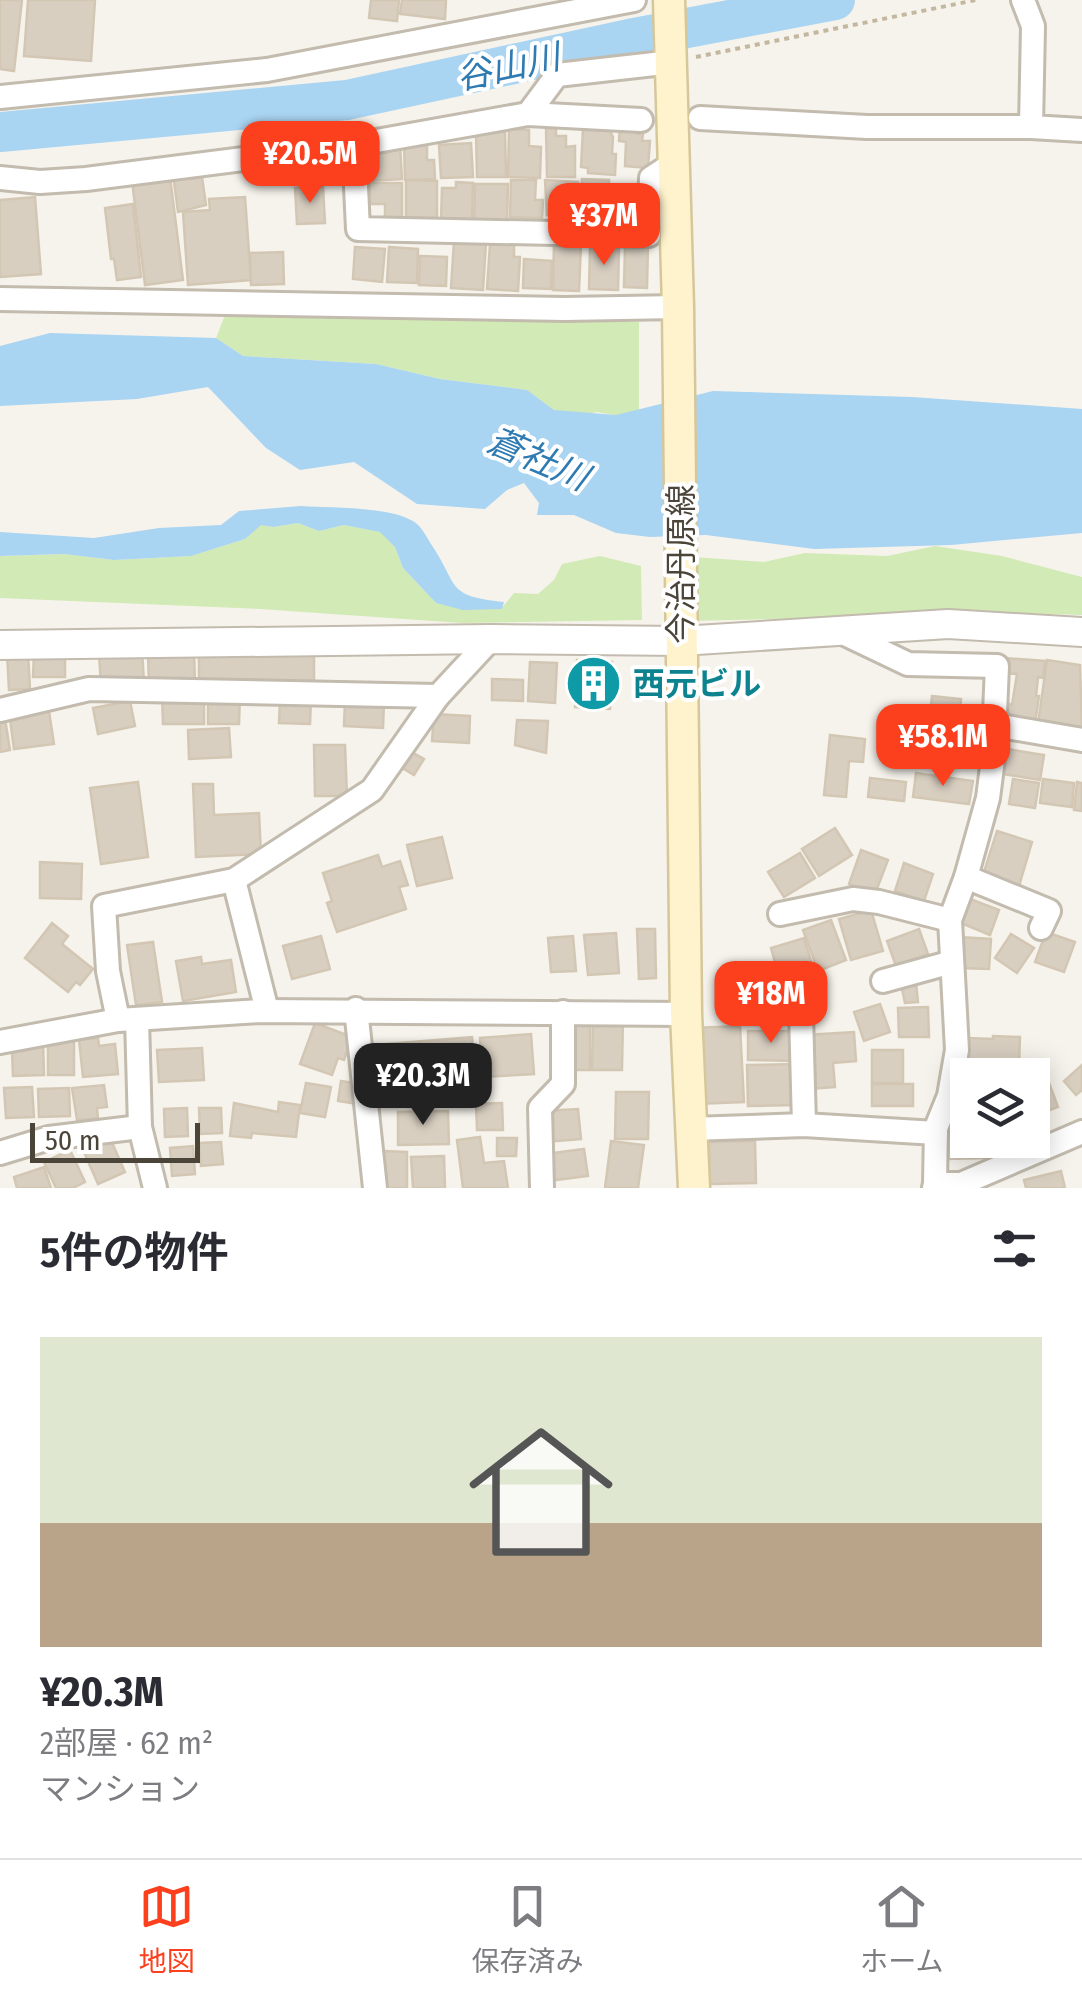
<!DOCTYPE html>
<html lang="ja">
<meta charset="utf-8">
<style>
:root{--surface:#fff;--page:#f7f7f7;--text:#2b2b33;--muted:#7c7c81;--line:#e1e1e2;--accent:#fc3f1d}
body{margin:0;font-family:"Fira Sans Condensed","Noto Sans JP",sans-serif;background:var(--page);color:var(--text);height:100vh;display:flex;flex-direction:column;font-size:38px;white-space:nowrap}
*{box-sizing:border-box;margin:0}
p{font-size:32px;color:var(--muted)}
.icon{flex:none;width:55px;height:55px;fill:none;stroke:currentColor;stroke-width:2;stroke-linecap:round;stroke-linejoin:round}
.map{position:relative;height:1188px;overflow:hidden}
.drawer{display:flex;flex-direction:column;background:var(--surface);flex:1}
.drawer>*{flex:none}
.buttons{position:absolute;left:950px;top:1058px;display:grid;gap:20px}
.buttons a{display:grid;place-items:center;width:100px;height:100px;border-radius:0px;background:var(--surface);box-shadow:0 5px 25px #0003;font-size:50px}
.scale{position:absolute;left:30px;bottom:25px;width:170px;box-sizing:border-box;padding-left:10px;border:5px solid #4b4439;border-top:0;font-size:28px;line-height:35px;white-space:nowrap;color:#4b4439;-webkit-text-stroke:8px #fff;paint-order:stroke}
.price{position:absolute;translate:-50% -85px;padding:0 22px;border-radius:20px;background:var(--accent);color:#fff;font-size:32px;line-height:65px;filter:drop-shadow(0 2px 5px #0008)}
.price::after{content:'';position:absolute;left:50%;top:60px;width:30px;height:22px;margin-left:-15px;background:inherit;clip-path:polygon(0 0,100% 0,50% 100%)}
.price.current{background:#222;color:#fff}
ul{padding:0;list-style:none}
li{display:grid;align-content:center;gap:20px;height:530px;padding:0 40px}
li+li{border-top:2px solid var(--line)}
li span{display:grid;place-items:center;height:310px;border-radius:0px;color:#555}
li>.icon{margin-inline-start:auto}
span .icon{width:180px;height:180px;fill:#fffc;stroke-width:1}
li b{font-size:42px}
h2{display:flex;justify-content:space-between;align-items:center;height:120px;padding:0 40px;font-size:42px}
.tabs{display:flex;justify-content:space-around;align-items:center;height:140px;border-top:2px solid var(--line);background:var(--surface);font-size:28px;color:var(--muted)}
.tabs a{display:grid;justify-items:center;gap:5px}
.tabs .current{color:var(--accent)}
.map>svg:first-child{display:block}
</style>
<div class="map">
<svg width="1082" height="1188" viewBox="0 0 1082 1188">
<rect width="100%" height="100%" fill="#f6f3ec"/>
<!-- green -->
<g fill="#d2eab5">
<polygon points="227,310 639,322 639,410 632,418 597,412 566,419 527,390 440,379 376,364 243,356 216,338"/>
<polygon points="298,523 319,531 344,525 381,532 395,547 403,568 436,603 501,609 514,593 538,594 554,580 562,564 600,556 641,566 642,620 462,623 260,609 0,598 0,556 64,554 114,560 191,556 245,539 261,524 273,527"/>
<polygon points="935,546 1002,556 1082,577 1082,615 1019,613 690,621 693,557 764,562 805,553 887,556"/>
</g>
<!-- water -->
<g fill="#a9d4f2">
<polygon points="50,333 216,338 243,356 376,364 440,379 527,390 554,410 616,415 713,391 912,397 1082,409 1082,533 951,545 814,549 706,535 650,537 616,533 574,515 537,515 539,503 524,483 507,490 485,509 417,504 354,462 300,470 266,448 208,387 137,399 0,406 0,346"/>
<path d="M301 506C330 508 396 506 417 524 423 529 427 538 431 544 460 587 445 596 504 602L502 609 463 610 436 603 403 568 395 547 380 532 344 525 319 531 298 523 273 527 261 525 245 539 191 556 114 560 64 554 0 556V532L94 538 159 528 221 525 239 511Z"/>
</g>
<g fill="none" stroke-linecap="round" stroke-linejoin="round">
<!-- river -->
<polyline stroke="#a9d4f2" stroke-width="40" points="0,132 347,100 629,39 835,0"/>
</g>
<!-- building -->
<g fill="#d8cfc1" stroke="#d3c7b4" stroke-width="2.5">
<polygon points="0,0 22,0 14,71 0,69"/>
<polygon points="28,0 95,0 91,61 24,56"/>
<polygon points="371,0 399,0 397,21 369,18"/>
<polygon points="402,0 446,0 445,19 400,14"/>
<polygon points="620,124 637,125 637,134 643,134 642,141 650,141 648,168 625,166 626,142 619,141"/>
<polygon points="546,128 556,128 556,136 566,136 566,147 575,146 575,177 547,177"/>
<polygon points="509,129 529,130 529,146 541,147 540,178 508,177"/>
<polygon points="583,129 610,131 613,137 612,154 616,154 615,175 588,173 588,168 581,167"/>
<polygon points="505,131 506,177 477,177 476,132"/>
<polygon points="427,143 427,160 434,160 435,179 405,180 404,144"/>
<polygon points="471,143 473,177 441,178 439,145"/>
<polygon points="400,144 402,179 368,181 366,154 387,153 386,145"/>
<polygon points="201,170 206,205 178,212 173,174"/>
<polygon points="170,177 183,280 145,285 132,181"/>
<polygon points="582,179 609,180 608,222 581,221"/>
<polygon points="406,180 437,181 437,218 406,218"/>
<polygon points="511,180 536,180 535,200 543,200 542,218 510,217"/>
<polygon points="545,180 578,182 576,224 559,223 559,216 547,215"/>
<polygon points="456,182 473,183 472,222 441,221 442,188 456,188"/>
<polygon points="370,183 402,183 402,218 385,218 385,204 370,204"/>
<polygon points="475,184 508,184 507,224 474,223"/>
<polygon points="323,187 325,223 297,224 295,188"/>
<polygon points="35,197 41,274 0,277 0,200"/>
<polygon points="245,197 251,280 188,285 183,212 210,210 209,199"/>
<polygon points="133,204 141,277 117,280 114,259 111,259 105,208"/>
<polygon points="454,241 486,243 483,290 451,288"/>
<polygon points="554,243 581,245 579,291 553,290"/>
<polygon points="490,244 514,245 514,257 520,257 518,291 487,289"/>
<polygon points="625,245 648,245 647,288 624,287"/>
<polygon points="355,247 385,249 382,282 353,279"/>
<polygon points="389,247 418,249 417,283 387,282"/>
<polygon points="590,247 619,248 618,290 589,289"/>
<polygon points="283,252 284,284 251,285 250,253"/>
<polygon points="420,256 447,257 446,286 419,285"/>
<polygon points="524,259 552,261 551,289 523,288"/>
<polygon points="142,651 144,682 101,685 99,654"/>
<polygon points="194,651 195,684 149,685 148,653"/>
<polygon points="28,652 30,689 9,690 7,653"/>
<rect x="199" y="652" width="115" height="33"/>
<polygon points="34,653 65,653 65,677 33,677"/>
<polygon points="1004,658 1045,661 1043,678 1038,677 1036,696 1039,696 1035,724 1004,718 1007,703 1012,705 1017,674 1003,673"/>
<polygon points="577,660 612,662 610,709 575,707"/>
<polygon points="1047,660 1080,665 1082,729 1038,724"/>
<polygon points="530,662 557,663 555,703 528,701"/>
<polygon points="492,679 523,680 523,701 492,700"/>
<polygon points="162,695 204,695 204,724 163,724"/>
<polygon points="208,695 240,696 239,724 208,724"/>
<polygon points="932,696 961,699 958,738 928,735"/>
<polygon points="280,698 311,699 310,724 279,723"/>
<polygon points="345,700 384,702 383,728 344,726"/>
<polygon points="130,701 135,726 98,734 93,708"/>
<polygon points="48,705 54,744 14,749 9,711"/>
<polygon points="434,714 470,716 469,743 432,741"/>
<polygon points="5,719 10,750 0,752 0,720"/>
<polygon points="517,720 548,721 546,753 515,745"/>
<polygon points="229,728 231,757 189,759 188,730"/>
<polygon points="830,735 865,739 863,762 849,761 846,797 824,795"/>
<polygon points="314,745 345,745 347,796 315,796"/>
<polygon points="1007,749 1044,755 1040,780 1003,774"/>
<polygon points="408,750 424,759 414,775 399,766"/>
<polygon points="916,773 973,781 969,804 913,797"/>
<polygon points="870,778 906,782 904,801 868,797"/>
<polygon points="1013,779 1039,783 1035,808 1009,804"/>
<polygon points="1043,779 1074,783 1072,807 1040,803"/>
<polygon points="138,782 148,857 101,864 90,788"/>
<polygon points="1077,782 1082,783 1082,811 1074,810"/>
<polygon points="193,784 213,784 214,815 259,813 261,854 196,857"/>
<polygon points="835,828 852,855 819,876 802,849"/>
<polygon points="997,831 1032,842 1019,886 983,875"/>
<polygon points="442,837 452,878 417,886 407,845"/>
<polygon points="861,850 888,860 875,894 849,884"/>
<polygon points="800,853 815,878 784,897 768,872"/>
<polygon points="378,855 382,867 400,861 408,885 399,887 406,909 337,932 327,903 332,901 323,873"/>
<polygon points="40,862 82,864 81,899 40,898"/>
<polygon points="904,863 933,874 924,901 895,891"/>
<polygon points="970,899 999,910 990,935 961,923"/>
<polygon points="871,910 883,951 851,960 839,919"/>
<polygon points="831,920 846,960 818,971 803,930"/>
<polygon points="52,923 68,936 62,944 93,969 80,985 76,982 68,992 25,958"/>
<polygon points="637,929 655,929 656,978 639,979"/>
<polygon points="919,929 928,954 896,966 887,941"/>
<polygon points="1046,932 1075,942 1064,972 1035,962"/>
<polygon points="616,933 619,973 588,975 584,935"/>
<polygon points="1011,934 1034,948 1017,973 995,958"/>
<polygon points="321,936 330,969 292,979 283,946"/>
<polygon points="573,936 576,971 551,972 548,938"/>
<polygon points="959,937 991,939 989,969 958,968"/>
<polygon points="804,938 814,971 780,980 771,948"/>
<polygon points="153,942 162,1002 136,1005 127,945"/>
<polygon points="201,957 202,964 231,960 236,992 183,1001 176,961"/>
<polygon points="916,983 918,1002 905,1003 902,989"/>
<polygon points="880,1004 890,1032 864,1041 854,1012"/>
<polygon points="928,1007 929,1037 899,1037 898,1008"/>
<polygon points="590,1015 590,1070 566,1070 566,1016"/>
<polygon points="593,1016 623,1016 622,1070 592,1070"/>
<polygon points="315,1023 352,1037 344,1060 338,1058 332,1075 300,1064"/>
<polygon points="740,1026 744,1102 696,1104 692,1028"/>
<polygon points="748,1031 794,1031 794,1061 748,1060"/>
<polygon points="854,1032 856,1061 833,1063 835,1087 809,1089 805,1035"/>
<polygon points="531,1034 534,1074 483,1077 480,1038"/>
<polygon points="993,1036 1020,1037 1019,1065 966,1066 967,1038 993,1039"/>
<rect x="48" y="1037" width="26" height="38"/>
<polygon points="472,1037 475,1075 378,1082 375,1045"/>
<polygon points="98,1038 99,1046 115,1044 118,1074 83,1077 79,1040"/>
<polygon points="43,1040 44,1075 13,1076 12,1051 23,1051 23,1041"/>
<polygon points="202,1048 204,1080 159,1082 157,1050"/>
<rect x="872" y="1050" width="31" height="33"/>
<polygon points="795,1064 797,1105 748,1106 747,1065"/>
<polygon points="1082,1065 1082,1090 1076,1095 1064,1081"/>
<polygon points="1048,1080 1058,1107 1036,1115 1032,1110 1032,1085"/>
<polygon points="341,1081 361,1084 358,1104 338,1101"/>
<polygon points="306,1083 331,1087 325,1117 300,1113"/>
<rect x="872" y="1084" width="41" height="22"/>
<polygon points="104,1085 107,1107 97,1108 98,1118 77,1120 72,1088"/>
<polygon points="373,1086 404,1086 405,1102 373,1103"/>
<polygon points="32,1087 34,1117 6,1118 4,1088"/>
<polygon points="69,1088 70,1116 39,1117 38,1089"/>
<polygon points="616,1092 649,1092 648,1139 615,1139"/>
<polygon points="279,1102 300,1105 296,1137 252,1133 251,1138 230,1136 234,1103 278,1112"/>
<polygon points="502,1103 503,1130 477,1130 476,1104"/>
<polygon points="187,1108 188,1136 165,1137 164,1109"/>
<polygon points="199,1108 221,1108 222,1133 200,1134"/>
<polygon points="578,1109 581,1139 546,1142 544,1111"/>
<polygon points="448,1111 449,1144 398,1145 398,1112"/>
<polygon points="968,1128 968,1140 989,1140 990,1158 946,1159 945,1129"/>
<polygon points="480,1137 484,1163 504,1161 508,1188 463,1188 457,1140"/>
<polygon points="110,1138 125,1172 98,1184 83,1150"/>
<polygon points="497,1138 517,1138 516,1156 497,1156"/>
<polygon points="611,1141 644,1145 638,1188 605,1188"/>
<polygon points="755,1141 756,1183 710,1184 709,1142"/>
<polygon points="221,1142 223,1164 201,1166 199,1143"/>
<polygon points="193,1146 195,1174 172,1176 170,1148"/>
<polygon points="584,1149 588,1176 548,1181 545,1154"/>
<polygon points="70,1150 85,1182 73,1188 56,1188 44,1162"/>
<polygon points="384,1151 407,1152 407,1188 384,1188"/>
<polygon points="444,1156 445,1188 413,1188 411,1157"/>
<polygon points="44,1167 51,1188 17,1188 14,1177"/>
<polygon points="1061,1171 1065,1188 1026,1188 1024,1180"/>
</g>
<g fill="none" stroke-linecap="round" stroke-linejoin="round">
<defs>
<g id="minor">
<polyline points="1023,0 1033,26 1031,127 1082,130"/>
<polyline points="0,97 267,70 634,0"/>
<polyline points="528,114 557,75 672,62"/>
<polyline points="700,118 867,127 1031,127"/>
<polyline points="641,120 528,114 354,145 358,229 649,235 651,178 674,163"/>
<polyline points="0,178 40,182 86,179 354,145"/>
<polyline points="0,299 565,309 678,307"/>
<polyline points="839,631 908,664 997,666 993,759 988,798 966,877 950,920 957,1050 949,1096 936,1128 935,1184"/>
<polyline points="0,710 89,689 438,696"/>
<polyline points="995,725 1082,740"/>
<polyline points="966,877 1049,911 1041,928"/>
<polyline points="234,880 267,1011"/>
<polyline points="780,914 853,899 879,902 950,920"/>
<polyline points="883,981 952,962"/>
<polyline points="356,1009 375,1188"/>
<polyline points="801,1013 804,1125"/>
<polyline points="137,1019 140,1127 155,1188"/>
<polyline points="118,1020 108,971 104,906 234,880 372,790 438,696 491,639"/>
<polyline points="0,1042 118,1020 261,1011 686,1014"/>
<polyline points="691,1129 804,1125 936,1133"/>
<polyline points="0,1153 49,1138 140,1127"/>
<polyline points="542,1188 540,1108 563,1084 563,1012"/>
<polyline points="934,1188 935,1184 961,1184 1082,1132"/>
</g>
<polyline id="tertiary" points="0,645 491,639 681,641 948,624 1082,632"/>
<polyline id="secondary" points="669,0 678,307 686,1014 694,1188"/>
</defs>
<!-- minor casing -->
<use href="#minor" stroke="#c2bbae" stroke-width="28"/>
<!-- tertiary casing -->
<use href="#tertiary" stroke="#c2bbae" stroke-width="32"/>
<!-- secondary casing -->
<use href="#secondary" stroke="#d6c79b" stroke-width="35"/>
<!-- path -->
<polyline stroke="#c4b79f" stroke-width="4" stroke-dasharray="5 5" stroke-linecap="butt" points="696,57 976,0"/>
<!-- minor -->
<use href="#minor" stroke="#fff" stroke-width="22"/>
<!-- tertiary -->
<use href="#tertiary" stroke="#fff" stroke-width="28"/>
<!-- secondary -->
<use href="#secondary" stroke="#fff3cd" stroke-width="30"/>
</g>
<!-- icons -->
<defs>
<symbol id="building-disc" viewBox="-11 -11 22 22"><circle r="9.5" fill="#0f9aa8" stroke="#fff"/><path d="M-4-6H4V6H1V3H-1V6H-4ZM-2.5-4.3h1.7v1.8h-1.7ZM.8-4.3h1.7v1.8H.8ZM-2.5-1h1.7V.8h-1.7ZM.8-1h1.7V.8H.8Z" fill="#fff"/></symbol>
</defs>
<g fill-rule="evenodd">
<use href="#building-disc" x="562" y="652" width="63" height="63"/>
</g>
<g text-anchor="middle" stroke-width="8" stroke-linejoin="round" paint-order="stroke">
<!-- street labels -->
<g font-size="32" fill="#4b4439" stroke="#fff">
<text transform="translate(681 564) rotate(-90)" y="11">今治丹原線</text>
</g>
<!-- culture labels -->
<g font-size="32" font-weight="bold" fill="#0d838f" stroke="#fff" text-anchor="start">
<text x="633" y="695">西元ビル</text>
</g>
<!-- water labels -->
<g font-size="35" font-style="italic" fill="#2e7ab2" stroke="#fff">
<text transform="translate(508 67) rotate(-12)" y="12">谷山川</text>
<text transform="translate(538 459) rotate(23)" y="12">蒼社川</text>
</g>
</g>
</svg>
<div class="buttons">
<a><svg class="icon" aria-label="layers" viewBox="0 0 24 24"><path d="M12 4l9 5-9 5-9-5zM3 14l9 5 9-5"/></svg></a>
</div>
<div class="scale">50 m</div>
<b class="price" style="left:310px;top:206px">¥20.5M</b>
<b class="price" style="left:604px;top:268px">¥37M</b>
<b class="price" style="left:943px;top:789px">¥58.1M</b>
<b class="price" style="left:771px;top:1046px">¥18M</b>
<b class="price current" style="left:423px;top:1128px">¥20.3M</b>
</div>
<section class="drawer">
<h2>5件の物件<svg class="icon" aria-label="filters" viewBox="0 0 24 24"><path d="M4 7h16M4 17h16"/><circle cx="9" cy="7" r="2"/><circle cx="15" cy="17" r="2"/></svg></h2>
<ul>
<li><span style="background:linear-gradient(#dfe7d0 60%,#b9a48a 0)"><svg class="icon" aria-label="home" viewBox="0 0 24 24"><path d="M3 11l9-7 9 7M6 9v11h12V9"/></svg></span><div><b>¥20.3M</b><p>2部屋 · 62 m²</p><p>マンション</p></div></li>
</ul>
</section>
<nav class="tabs">
<a class="current"><svg class="icon" aria-label="map" viewBox="0 0 24 24"><path d="M3 6l6-2 6 2 6-2v14l-6 2-6-2-6 2zM9 4v14M15 6v14"/></svg>地図</a>
<a><svg class="icon" aria-label="saved" viewBox="0 0 24 24"><path d="M7 4h10v16l-5-4-5 4z"/></svg>保存済み</a>
<a><svg class="icon" aria-label="home" viewBox="0 0 24 24"><path d="M3 11l9-7 9 7M6 9v11h12V9"/></svg>ホーム</a>
</nav>
